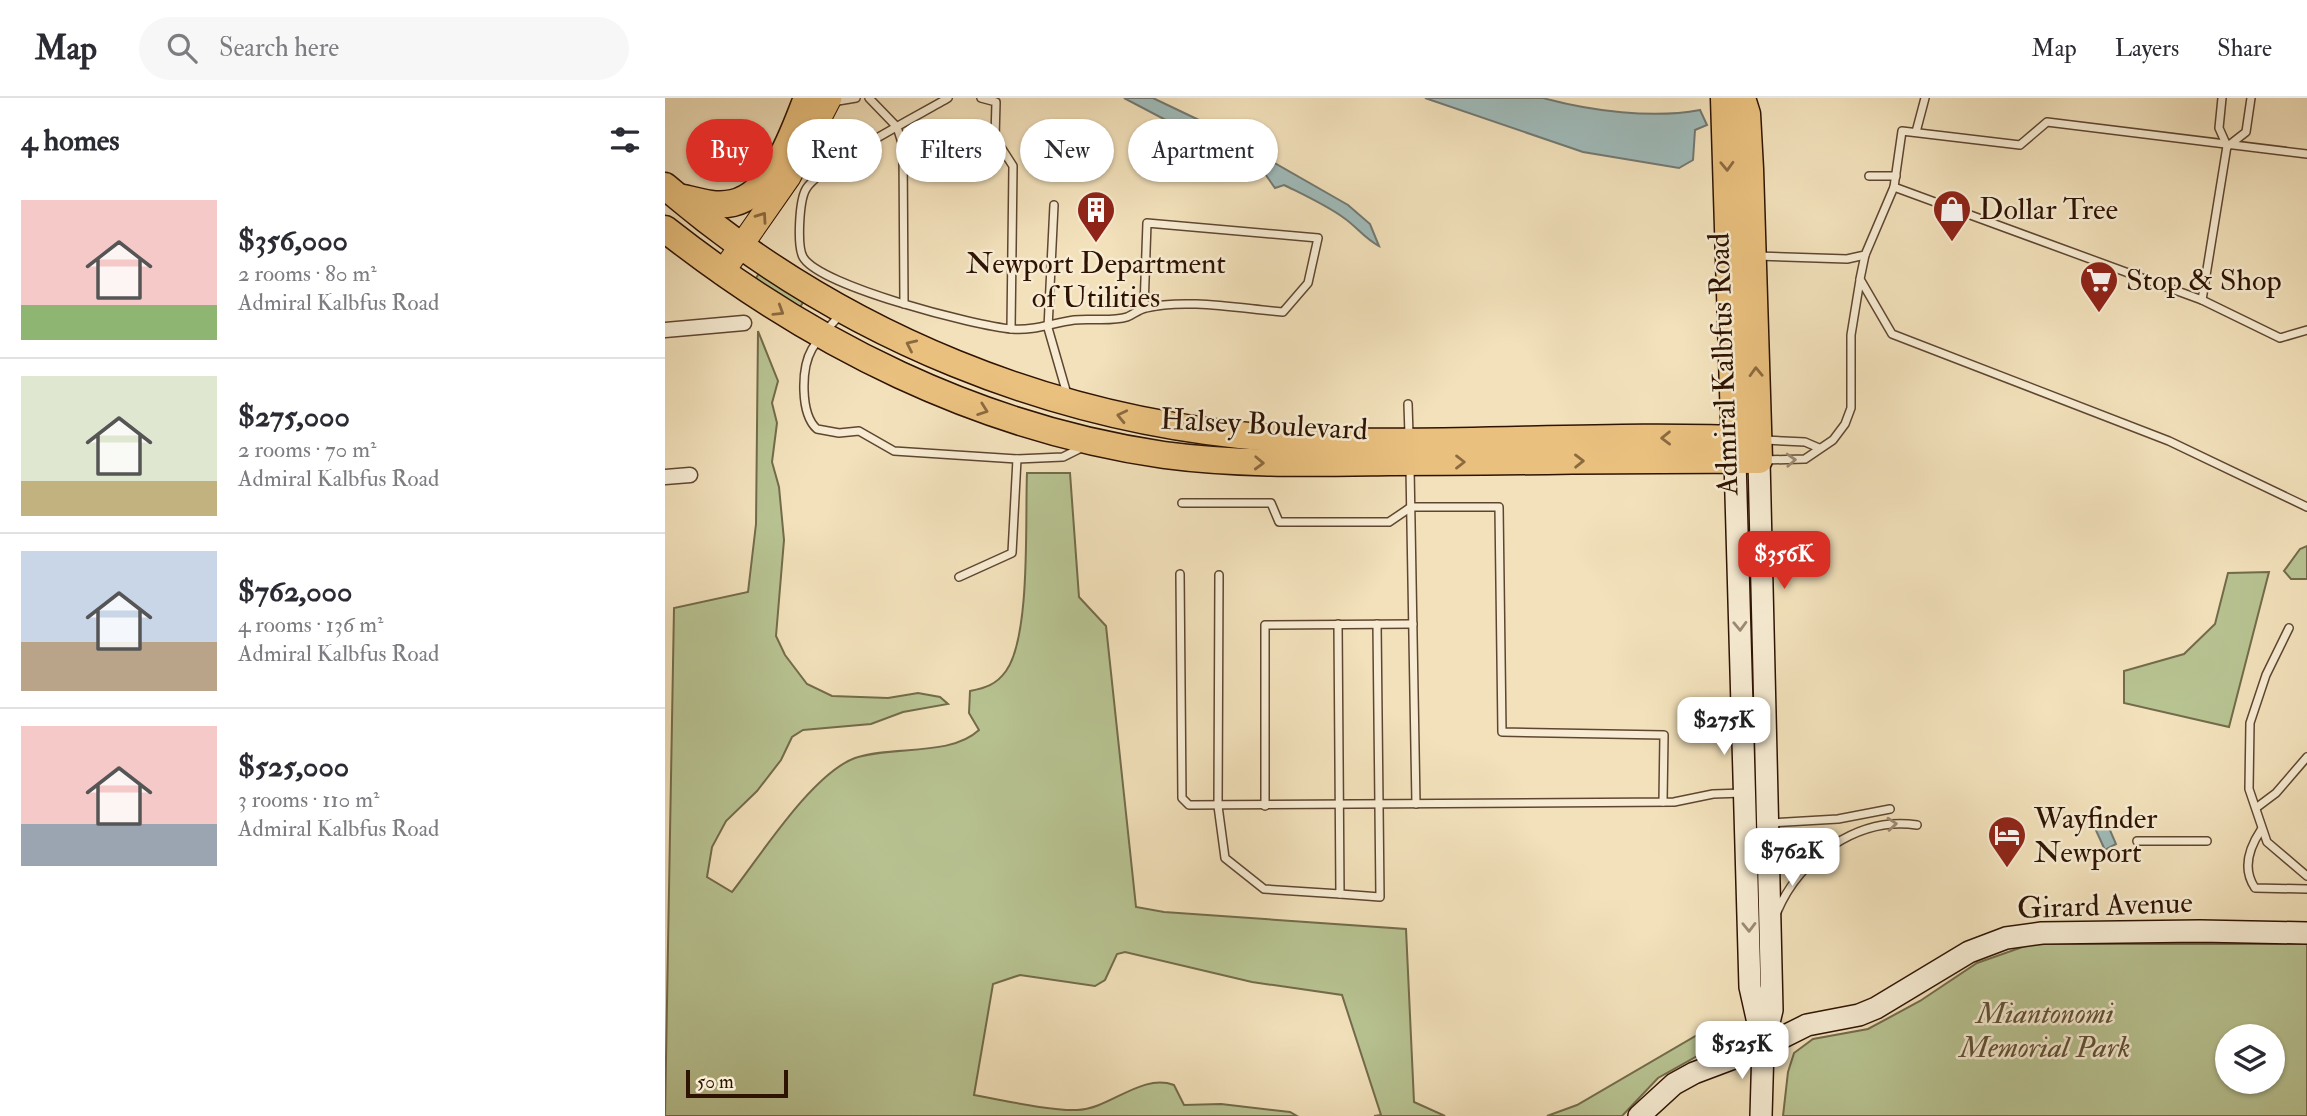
<!DOCTYPE html>
<meta charset="utf-8">
<style>
:root{--surface:#fff;--page:#f7f7f7;--text:#2b2b33;--muted:#7c7c81;--line:#e1e1e2;--accent:#d93025}
body{margin:0;font-family:"IM FELL Double Pica",serif;background:var(--page);color:var(--text);height:100vh;display:flex;flex-direction:column;font-size:26px;white-space:nowrap}
*{box-sizing:border-box;margin:0}
p{font-size:23px;color:var(--muted)}
.icon{flex:none;width:38px;height:38px;fill:none;stroke:currentColor;stroke-width:2;stroke-linecap:round;stroke-linejoin:round}
.map{position:relative;flex:1;overflow:hidden}
.details{display:flex;flex-direction:column;background:var(--surface);width:665px}
.details>*{flex:none}
.hud{position:absolute;left:21px;top:21px;width:665px;height:63px;display:flex;gap:14px}
.controls{position:absolute;left:1550px;top:926px;display:grid;gap:14px}
.controls a{display:grid;place-items:center;width:70px;height:70px;border-radius:50%;background:var(--surface);box-shadow:0 2px 5px #0004;font-size:35px}
.scale{position:absolute;left:21px;bottom:18px;width:102px;box-sizing:border-box;padding-left:7px;border:4px solid #2e1303;border-top:0;font-size:19px;line-height:24px;white-space:nowrap;color:#2e1303;-webkit-text-stroke:5px #f7ecd3;paint-order:stroke}
.price{position:absolute;translate:-50% -60px;padding:0 16px;border-radius:14px;background:#fff;color:#222;font-size:23px;line-height:46px;filter:drop-shadow(0 2px 4px #0008)}
.price::after{content:'';position:absolute;left:50%;top:42px;width:21px;height:16px;margin-left:-10px;background:inherit;clip-path:polygon(0 0,100% 0,50% 100%)}
.price.selected{background:var(--accent);color:#fff}
ul{padding:0;list-style:none}
li{display:flex;align-items:center;gap:21px;height:175px;padding:0 21px}
li+li{border-top:2px solid var(--line)}
li span{display:grid;place-items:center;flex:none;width:196px;height:140px;border-radius:0px;color:#555}
li>.icon{margin-inline-start:auto}
span .icon{width:84px;height:84px;fill:#fffc;stroke-width:1}
li b{font-size:30px}
h2{display:flex;justify-content:space-between;align-items:center;height:84px;padding:0 21px;font-size:30px}
.pill{padding:0 24px;border-radius:32px;background:var(--surface);box-shadow:0 2px 5px #0004;font-size:24px;line-height:63px}
.pill.selected{background:var(--accent);color:#fff}
header{display:flex;align-items:center;gap:42px;box-sizing:border-box;height:98px;padding:0 35px;background:var(--surface);border-bottom:2px solid var(--line)}
header strong{font-size:33px}
nav{display:flex;gap:38px;margin-inline-start:auto;font-size:24px}
.search{width:490px;height:63px;background:var(--page);display:flex;align-items:center;gap:18px;box-sizing:border-box;padding:0 24px;border-radius:38px;color:var(--muted);font-size:26px}
main{display:flex;flex:1;min-height:0}
.map>svg:first-child{display:block}
</style>
<header>
<strong>Map</strong>
<div class="search"><svg class="icon" aria-label="search" viewBox="0 0 24 24"><circle cx="10" cy="10" r="6"/><path d="M15 15l6 6"/></svg>Search here</div>
<nav><a>Map</a><a>Layers</a><a>Share</a></nav>
</header>
<main>
<section class="details">
<h2>4 homes<svg class="icon" aria-label="filters" viewBox="0 0 24 24"><path d="M4 7h16M4 17h16"/><circle cx="9" cy="7" r="2"/><circle cx="15" cy="17" r="2"/></svg></h2>
<ul>
<li><span style="background:linear-gradient(#f6c9c9 75%,#8fb573 0)"><svg class="icon" aria-label="home" viewBox="0 0 24 24"><path d="M3 11l9-7 9 7M6 9v11h12V9"/></svg></span><div><b>$356,000</b><p>2 rooms · 80 m²</p><p>Admiral Kalbfus Road</p></div></li>
<li><span style="background:linear-gradient(#dfe7d0 75%,#c2b280 0)"><svg class="icon" aria-label="home" viewBox="0 0 24 24"><path d="M3 11l9-7 9 7M6 9v11h12V9"/></svg></span><div><b>$275,000</b><p>2 rooms · 70 m²</p><p>Admiral Kalbfus Road</p></div></li>
<li><span style="background:linear-gradient(#c9d6e8 65%,#b9a48a 0)"><svg class="icon" aria-label="home" viewBox="0 0 24 24"><path d="M3 11l9-7 9 7M6 9v11h12V9"/></svg></span><div><b>$762,000</b><p>4 rooms · 136 m²</p><p>Admiral Kalbfus Road</p></div></li>
<li><span style="background:linear-gradient(#f6c9c9 70%,#9aa5b1 0)"><svg class="icon" aria-label="home" viewBox="0 0 24 24"><path d="M3 11l9-7 9 7M6 9v11h12V9"/></svg></span><div><b>$525,000</b><p>3 rooms · 110 m²</p><p>Admiral Kalbfus Road</p></div></li>
</ul>
</section>
<div class="map">
<svg width="1642" height="1018" viewBox="0 0 1642 1018">
<rect width="100%" height="100%" fill="#f2e1bb"/>
<filter id="stains"><feTurbulence type="fractalNoise" baseFrequency=".00286" numOctaves="4"/><feColorMatrix values="0 0 0 0 .2 0 0 0 0 .09 0 0 0 0 .02 0 0 0 .5 -.17"/></filter>
<radialGradient id="worn" r=".72"><stop offset=".6" stop-color="#630" stop-opacity="0"/><stop offset="1" stop-color="#630" stop-opacity=".3"/></radialGradient>
<!-- green -->
<g fill="#b8c392" stroke="#736b4a" stroke-width="2" fill-rule="evenodd">
<polygon points="95,174 139,203 133,212 89,183"/>
<path d="M93 233 113 283 107 305 112 325 107 364 114 389 119 442 111 538 120 557 142 586 167 598 223 600 253 595 275 599 283 606 238 614 206 626 138 632 127 639 116 662 92 693 61 723 47 749 42 779 67 794C96 757 147 676 190 660 228 647 285 659 314 632L304 615 305 593C320 590 331 587 341 573 366 538 360 422 362 375H405L414 499 441 528 471 809 499 814 741 831 749 1004 780 1018H709L716 1017 677 897 587 884 460 854 452 856 440 882 430 888 355 877 328 886 309 997C338 1002 384 1013 412 1012 445 1011 476 975 509 987L519 1007 556 1006 625 1014 632 1018H0L9 510 83 494 91 426Z"/>
<polygon points="1642,448 1642,481 1626,481 1619,473 1635,451"/>
<polygon points="1604,474 1564,629 1459,605 1459,573 1519,556 1550,526 1563,475"/>
<path d="M1366 846H1642V1018H1118L1123 974 1129 955 1148 941 1203 931 1255 903 1312 865ZM1563 938H1608V984H1563Z"/>
<polygon points="1034,936 1041,953 993,980 957,1018 882,1018 912,1007"/>
</g>
<!-- water -->
<g fill="#9fbbba" stroke="#727871" stroke-width="2">
<path d="M459 0H488L536 23 683 107 705 126 714 148C700 141 692 129 679 120 661 107 639 97 619 87L610 90 598 73Z"/>
<path d="M760 0H878C926 13 987 21 1035 12L1042 27 1030 32 1028 62 1014 70 918 54Z"/>
<polygon points="1441,723 1451,746 1440,752 1429,728"/>
</g>
<g fill="none" stroke-linecap="round" stroke-linejoin="round">
<defs>
<g id="lane">
<polyline points="204,0 232,29 238,48 239,206"/>
<path d="M283 0C256 16 153 69 141 91 134 103 132 148 138 159 154 188 311 228 347 231 369 233 387 225 409 222 425 220 446 224 462 219 468 217 474 211 481 210 520 200 578 211 618 214L643 185 653 140 482 125 479 210"/>
<polyline points="316,0 331,4 330,40 348,68 346,231"/>
<polyline points="167,4 191,0"/>
<polyline points="1251,34 1260,0"/>
<polyline points="1563,48 1581,34 1586,0"/>
<polyline points="1204,78 1231,78"/>
<polyline points="1229,89 1537,202 1615,240 1642,232"/>
<polyline points="389,107 383,230 402,296"/>
<polyline points="1200,157 1195,181 1227,236 1504,343 1642,409"/>
<polyline points="1092,158 1182,161 1200,157 1229,89 1237,33 1355,47 1382,24 1642,56"/>
<polyline points="1537,202 1562,48 1554,30 1557,0"/>
<path d="M176 216C166 227 155 238 147 251 136 270 135 316 152 331L174 335 194 333 229 353 352 361 398 359 418 349"/>
<polyline points="743,306 744,337"/>
<polyline points="1099,342 1140,344 1154,350"/>
<polyline points="1097,362 1140,361 1168,342 1180,326 1186,310 1186,237 1195,182"/>
<polyline points="745,370 751,706"/>
<polyline points="517,405 606,405 614,424 724,424 746,409 834,409 837,634 999,637 998,704"/>
<polyline points="515,476 517,700 524,707 1009,704 1048,696 1079,695"/>
<polyline points="554,477 553,708 560,760 599,791 675,796 673,526"/>
<polyline points="294,479 347,455 352,361"/>
<polyline points="1624,530 1601,577 1585,625 1584,691 1602,744 1642,778"/>
<polyline points="600,708 600,527 748,526"/>
<polyline points="1591,710 1611,695 1642,659"/>
<polyline points="1106,725 1173,721 1225,711"/>
<path d="M1596 732C1584 750 1577 771 1590 790L1642 791"/>
<polyline points="1472,743 1542,743"/>
<polyline points="675,796 715,799 712,526"/>
<path d="M1112 814C1135 760 1193 718 1252 727"/>
</g>
<g id="street">
<polyline points="0,232 79,225"/>
<polyline points="0,379 25,377"/>
</g>
<g id="secondary">
<polyline points="1070,362 1085,889 1098,947"/>
<polyline points="1094,362 1107,912 1098,949 1096,1018"/>
<polyline points="974,1018 1009,986 1029,975 1098,949 1142,927 1194,917 1211,910 1304,854 1341,840 1377,835 1535,833 1642,835"/>
</g>
<polyline id="primary" points="57,175 124,79 165,0"/>
<g id="highway">
<polyline points="1059,0 1070,357"/>
<path d="M0 88C173 237 394 328 623 341 780 350 937 334 1093 342"/>
<path d="M19 100C35 104 51 109 68 105 109 95 128 35 142 0"/>
<path d="M0 131C146 246 314 330 499 357 574 367 649 365 724 364 847 364 971 361 1094 362L1085 71 1082 16 1077 0"/>
</g>
</defs>
<!-- lane casing -->
<use href="#lane" stroke="#5f4631" stroke-width="10"/>
<!-- street casing -->
<use href="#street" stroke="#5f4631" stroke-width="17"/>
<!-- secondary casing -->
<use href="#secondary" stroke="#2e1303" stroke-width="24"/>
<!-- primary casing -->
<use href="#primary" stroke="#2e1303" stroke-width="25"/>
<!-- highway casing -->
<use href="#highway" stroke="#2e1303" stroke-width="29"/>
<!-- lane -->
<use href="#lane" stroke="#f7ecd3" stroke-width="7"/>
<!-- street -->
<use href="#street" stroke="#f7ecd3" stroke-width="14"/>
<!-- secondary -->
<use href="#secondary" stroke="#f7ecd3" stroke-width="21"/>
<!-- primary -->
<use href="#primary" stroke="#e9c07e" stroke-width="23"/>
<!-- highway -->
<use href="#highway" stroke="#e9c07e" stroke-width="26"/>
</g>
<!-- one-way arrows -->
<defs><path id="oneway-chevron" d="M-2-3.5L2.5 0L-2 3.5" fill="none" stroke-width="1.6" stroke-linecap="round" stroke-linejoin="round" transform="scale(1.75)"/></defs>
<g stroke="#8c6a40">
<use href="#oneway-chevron" transform="translate(1062 68) rotate(88)"/>
<use href="#oneway-chevron" transform="translate(97 119) rotate(-55)"/>
<use href="#oneway-chevron" transform="translate(114 213) rotate(32)"/>
<use href="#oneway-chevron" transform="translate(246 247) rotate(-155)"/>
<use href="#oneway-chevron" transform="translate(1091 274) rotate(-92)"/>
<use href="#oneway-chevron" transform="translate(318 312) rotate(20)"/>
<use href="#oneway-chevron" transform="translate(457 318) rotate(-167)"/>
<use href="#oneway-chevron" transform="translate(1001 340) rotate(179)"/>
<use href="#oneway-chevron" transform="translate(914 363) rotate(-1)"/>
<use href="#oneway-chevron" transform="translate(795 364)"/>
<use href="#oneway-chevron" transform="translate(594 365) rotate(2)"/>
</g>
<g stroke="#9d8a75">
<use href="#oneway-chevron" transform="translate(1126 362) rotate(-3)"/>
<use href="#oneway-chevron" transform="translate(1075 528) rotate(88)"/>
<use href="#oneway-chevron" transform="translate(1227 726) rotate(-5)"/>
<use href="#oneway-chevron" transform="translate(1084 829) rotate(89)"/>
</g>
<!-- icons -->
<defs>
<symbol id="shop-pin" viewBox="-11 -11 22 30"><path d="M0 17L-7.5 6A9.5 9.5 0 1 1 7.5 6Z" fill="#8f2418" stroke="#f7ecd3"/><path d="M-5-2.5h2.3a2.7 3.5 0 0 1 5.4 0H5L5.5 6h-11ZM-1.5-2.5h3a1.5 2.3 0 0 0-3 0Z" fill="#fff"/></symbol>
<symbol id="building-pin" viewBox="-11 -11 22 30"><path d="M0 17L-7.5 6A9.5 9.5 0 1 1 7.5 6Z" fill="#8f2418" stroke="#f7ecd3"/><path d="M-4-6H4V6H1V3H-1V6H-4ZM-2.5-4.3h1.7v1.8h-1.7ZM.8-4.3h1.7v1.8H.8ZM-2.5-1h1.7V.8h-1.7ZM.8-1h1.7V.8H.8Z" fill="#fff"/></symbol>
<symbol id="supermarket-pin" viewBox="-11 -11 22 30"><path d="M0 17L-7.5 6A9.5 9.5 0 1 1 7.5 6Z" fill="#8f2418" stroke="#f7ecd3"/><path d="M-6-5.5h2.5l.6 2H6L4.5 2H-2.5L-4.4-4H-6ZM-1.5 3.2a1.3 1.3 0 1 0 .1 0ZM3 3.2a1.3 1.3 0 1 0 .1 0Z" fill="#fff"/></symbol>
<symbol id="hotel-pin" viewBox="-11 -11 22 30"><path d="M0 17L-7.5 6A9.5 9.5 0 1 1 7.5 6Z" fill="#8f2418" stroke="#f7ecd3"/><path d="M-6-4.5h1.5V1H6V5H4.5V3h-9V5H-6ZM-4 0a1.8 1.8 0 1 1 3.6 0ZM.5 0V-2.5h3Q6-2.5 6 0Z" fill="#fff"/></symbol>
</defs>
<g fill-rule="evenodd">
<use href="#shop-pin" x="1265" y="89" width="44" height="60"/>
<use href="#building-pin" x="409" y="90" width="44" height="60"/>
<use href="#supermarket-pin" x="1412" y="160" width="44" height="60"/>
<use href="#hotel-pin" x="1320" y="715" width="44" height="60"/>
</g>
<g text-anchor="middle" stroke-width="5" stroke-linejoin="round" paint-order="stroke">
<!-- poi labels -->
<g font-size="30" fill="#2e1303" stroke="#f7ecd3" text-anchor="start">
<text x="1314" y="121">Dollar Tree</text>
<text x="431" y="175" text-anchor="middle">Newport Department<tspan x="431" dy="34">of Utilities</tspan></text>
<text x="1461" y="192">Stop &amp; Shop</text>
<text x="1369" y="730">Wayfinder<tspan x="1369" dy="34">Newport</tspan></text>
</g>
<!-- street labels -->
<g font-size="30" fill="#2e1303" stroke="#f7ecd3">
<text transform="translate(1058 266) rotate(-92)" y="10">Admiral Kalbfus Road</text>
<text transform="translate(599 326) rotate(3)" y="10">Halsey Boulevard</text>
<text transform="translate(1440 807) rotate(-2)" y="10">Girard Avenue</text>
</g>
<!-- park labels -->
<g font-size="30" font-style="italic" fill="#5e5135" stroke="#f7ecd3">
<text x="1380" y="925">Miantonomi<tspan x="1380" dy="34">Memorial Park</tspan></text>
</g>
</g>
<rect width="100%" height="100%" filter="url(#stains)"/>
<rect width="100%" height="100%" fill="url(#worn)"/>
</svg>
<div class="controls">
<a><svg class="icon" aria-label="layers" viewBox="0 0 24 24"><path d="M12 4l9 5-9 5-9-5zM3 14l9 5 9-5"/></svg></a>
</div>
<div class="scale">50 m</div>
<b class="price selected" style="left:1119px;top:493px">$356K</b>
<b class="price" style="left:1059px;top:659px">$275K</b>
<b class="price" style="left:1127px;top:790px">$762K</b>
<b class="price" style="left:1077px;top:983px">$525K</b>
<div class="hud">
<a class="pill selected">Buy</a>
<a class="pill">Rent</a>
<a class="pill">Filters</a>
<a class="pill">New</a>
<a class="pill">Apartment</a>
</div>
</div>
</main>
